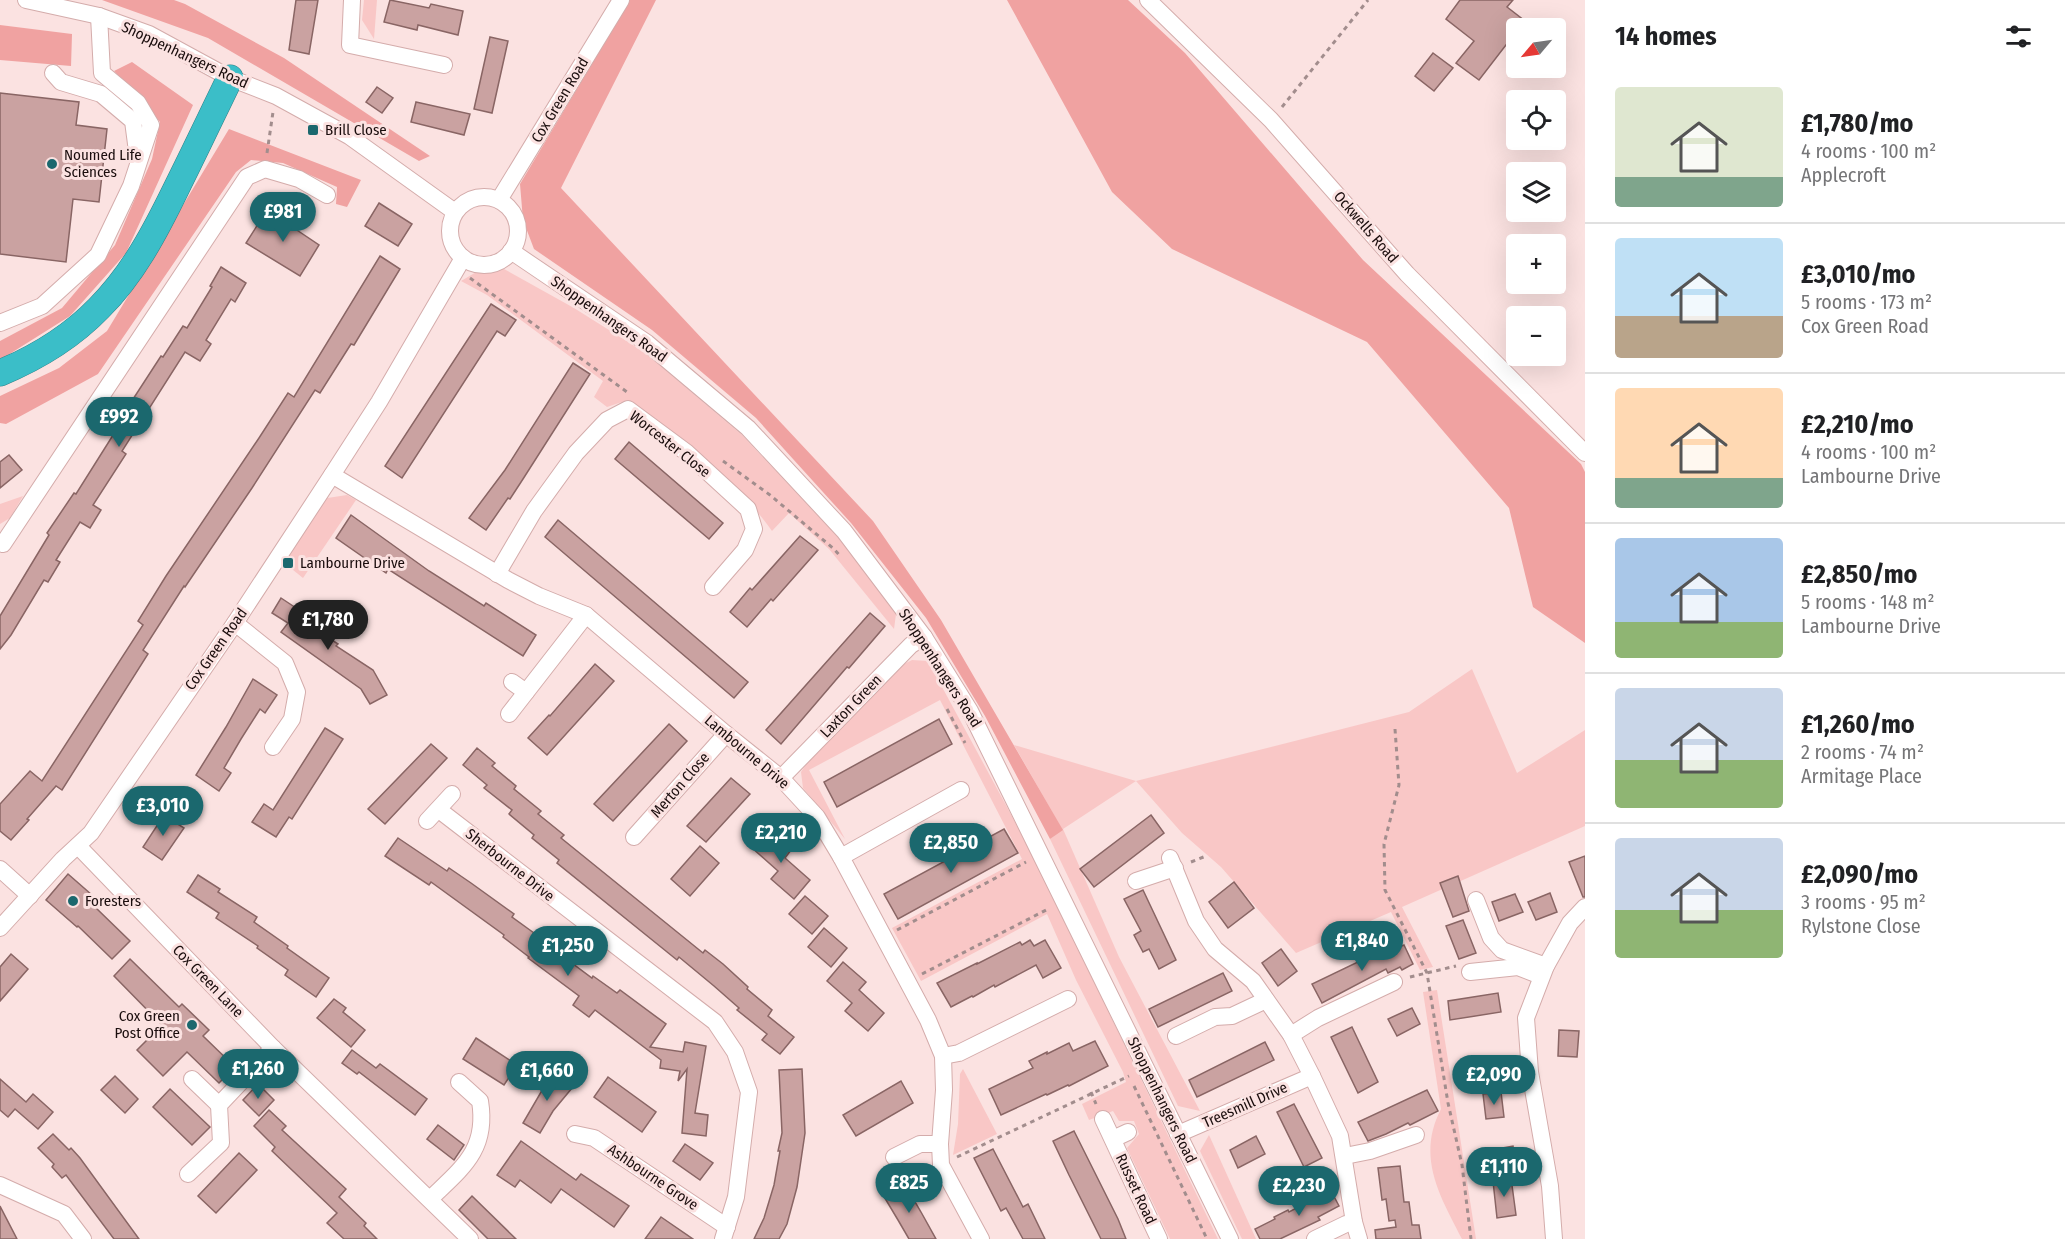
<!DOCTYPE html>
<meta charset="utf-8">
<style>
:root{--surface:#fff;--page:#f6f6f6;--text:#202124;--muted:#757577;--line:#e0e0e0;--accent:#1b686e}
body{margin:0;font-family:"Fira Sans Condensed",sans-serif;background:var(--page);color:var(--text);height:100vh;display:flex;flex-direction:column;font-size:22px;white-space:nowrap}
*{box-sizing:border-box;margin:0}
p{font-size:20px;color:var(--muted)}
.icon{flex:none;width:33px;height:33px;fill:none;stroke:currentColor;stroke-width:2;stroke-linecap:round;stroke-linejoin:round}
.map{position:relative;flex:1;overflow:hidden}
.sheet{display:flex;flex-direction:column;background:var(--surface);width:480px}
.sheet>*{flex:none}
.needle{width:39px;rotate:241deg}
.tools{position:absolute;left:1506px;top:18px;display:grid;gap:12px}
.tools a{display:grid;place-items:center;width:60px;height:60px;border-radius:6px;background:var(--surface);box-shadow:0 6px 24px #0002;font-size:30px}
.price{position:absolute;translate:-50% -51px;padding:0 14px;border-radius:21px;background:var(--accent);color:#fff;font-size:20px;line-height:39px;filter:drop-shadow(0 2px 3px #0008)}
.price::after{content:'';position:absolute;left:50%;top:36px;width:18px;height:14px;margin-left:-9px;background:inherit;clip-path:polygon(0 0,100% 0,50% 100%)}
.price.active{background:#222;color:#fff}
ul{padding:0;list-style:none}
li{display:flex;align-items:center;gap:18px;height:150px;padding:0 30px}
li+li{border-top:2px solid var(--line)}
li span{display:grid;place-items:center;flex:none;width:168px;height:120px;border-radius:6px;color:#555}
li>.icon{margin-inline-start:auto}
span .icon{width:72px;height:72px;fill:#fffc;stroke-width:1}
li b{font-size:26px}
h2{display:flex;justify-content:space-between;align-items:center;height:72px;padding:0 30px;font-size:26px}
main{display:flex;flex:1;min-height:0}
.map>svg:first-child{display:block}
</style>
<main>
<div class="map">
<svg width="1585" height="1239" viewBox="0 0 1585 1239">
<rect width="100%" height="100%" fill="#fbe2e1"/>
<!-- green -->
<g fill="#f9c7c6">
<polygon points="364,0 377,0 374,39 362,20"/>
<path d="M504 269 574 308 644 352 742 435 837 536 896 614 894 629 829 549 789 513 772 531C735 479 678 439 628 400L607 407 594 397 603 381 487 295 461 281 478 271Z"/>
<polygon points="347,495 356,500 303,578 282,561 321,499"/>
<polygon points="23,496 10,518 0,524 0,504"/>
<polygon points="912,660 928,661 1034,857 1218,1239 1170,1239 1127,1148 1139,1134 1134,1121 1119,1121 1113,1111 1089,1120 1082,1104 1126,1082 1123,1072 1076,980 1047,914 921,981 892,928 1022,859 940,700 809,770 845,839 803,788 801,772 812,756 896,668"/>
<polygon points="1472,669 1517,773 1585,730 1585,826 1402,907 1433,967 1420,970 1391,912 1296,953 1221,867 1182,833 1136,781 1063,829 1119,957 1200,1111 1178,1106 1050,839 1062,829 1014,745 1136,781 1409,712"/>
<path d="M1437 990 1476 1239H1462C1440 1196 1416 1157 1441 1109L1423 992Z"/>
<polygon points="963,1069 997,1134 953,1155 958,1124 960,1074"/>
<polygon points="1209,1135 1256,1239 1242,1239 1200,1151"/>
</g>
<!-- forest -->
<g fill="#f0a2a1">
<polygon points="102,0 174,0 185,4 284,58 430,156 419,161 208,38"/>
<polygon points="630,0 656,0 561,188 873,521 941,620 1063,830 1050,839 985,716 926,618 851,523 756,418 652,330 534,249 523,220 520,184"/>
<polygon points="1007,0 1128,0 1185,53 1363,260 1581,464 1585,472 1585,643 1533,607 1509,508 1367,342 1172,249 1112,192"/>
<polygon points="0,25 72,34 71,66 0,60"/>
<polygon points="132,62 193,105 126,253 70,316 0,360 0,341 62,308 115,245 152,159 160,122 114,71"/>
<polygon points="229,129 361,180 347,207 336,204 337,187 283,163 251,160 236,172 98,374 6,424 0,423 0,396 59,368 107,331"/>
</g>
<!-- building -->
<g fill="#caa2a1" stroke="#896564" stroke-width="1.5">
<polygon points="296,0 318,0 309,54 289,50"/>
<polygon points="390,0 429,8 431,4 463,11 458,35 418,25 417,30 384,22"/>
<polygon points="1460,0 1513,0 1507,7 1525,21 1519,28 1516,28 1516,32 1479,80 1456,63 1474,41 1446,19"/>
<polygon points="490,37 508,41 492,113 474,109"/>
<polygon points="1433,53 1453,68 1434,91 1415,76"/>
<polygon points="377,87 393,98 382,113 366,102"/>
<polygon points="0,93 79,102 76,125 107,129 99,202 73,199 66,262 0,254"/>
<polygon points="416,102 470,114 464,135 411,122"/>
<polygon points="379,203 412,224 398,246 365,226"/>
<polygon points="267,210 319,245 300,276 246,243"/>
<polygon points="380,256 400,269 354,345 351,344 320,393 315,390 252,488 185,587 184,586 143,650 148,654 62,790 56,786 27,819 29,820 11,840 0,831 0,804 30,771 42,781 143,625 138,621 166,576 259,438 288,393 294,397"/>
<polygon points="221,267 246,283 235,302 231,299 206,340 211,344 200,361 185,352 122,451 126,454 93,505 101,510 90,528 80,522 56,560 60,562 48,582 44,580 11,635 0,649 0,616 49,535 47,533 74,493 76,494 115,432 113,430 161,356 163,357 183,326 187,328 212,287 210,286"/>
<polygon points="491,304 516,320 505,336 497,331 402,478 385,466"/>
<polygon points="573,363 590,374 523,479 510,499 508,498 486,530 469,518 505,470"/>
<polygon points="629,442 723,523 709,539 615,459"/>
<polygon points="9,455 22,470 0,488 0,462"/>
<polygon points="351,515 429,571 484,606 486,603 536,635 523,656 388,569 386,573 336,538"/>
<polygon points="558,520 748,682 734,698 545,537"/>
<polygon points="800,536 818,550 773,601 771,599 747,627 730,612 750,588 752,590"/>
<polygon points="281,598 314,620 310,626 338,644 336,646 373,670 387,695 370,704 361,689 281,632 288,623 272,613"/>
<polygon points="870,613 885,626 849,668 847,667 781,744 766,730"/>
<polygon points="595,664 614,681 547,755 528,738 549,715 550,716"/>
<polygon points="253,679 277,695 265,713 260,709 241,739 224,768 231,773 219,791 196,775 226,727"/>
<polygon points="939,719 952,744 837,807 824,782"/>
<polygon points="669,724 687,741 613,821 594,804"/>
<polygon points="325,728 343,739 292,819 289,817 276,837 252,822 264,804 273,810"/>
<polygon points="431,744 447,758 385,824 368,809"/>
<polygon points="477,748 495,763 492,766 516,786 514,789 541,811 538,814 564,835 561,838 703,953 705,950 723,964 748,987 747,989 772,1010 768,1016 794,1037 780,1054 762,1040 767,1034 737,1010 739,1008 714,986 679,957 677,960 557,863 559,860 532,838 534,835 509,814 512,810 484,788 487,785 463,765"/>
<polygon points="731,778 750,794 706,842 687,826"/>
<polygon points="164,815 184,828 162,860 143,847"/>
<polygon points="1151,815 1164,833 1094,887 1080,869"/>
<polygon points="1004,829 1018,853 898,919 884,894"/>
<polygon points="768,830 791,850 785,858 810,880 794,899 771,879 778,871 752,848"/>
<polygon points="398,838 447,871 449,868 471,883 514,914 512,917 534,933 533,934 592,978 593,976 617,993 620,990 666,1024 650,1047 683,1052 685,1042 706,1046 695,1113 708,1115 706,1136 682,1133 687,1069 678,1081 680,1071 660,1068 661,1060 595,1010 589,1017 573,1005 579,996 528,958 529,957 503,937 504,935 431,882 429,885 385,856"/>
<polygon points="700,846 719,863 690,896 671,879"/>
<polygon points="1585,856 1585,897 1583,897 1569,862"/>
<polygon points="68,874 100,902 95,907 130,941 112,959 78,926 77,927 46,900"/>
<polygon points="198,875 220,889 218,892 257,917 254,922 288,946 287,948 329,978 316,997 285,975 288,970 257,948 258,946 216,918 219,913 187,892"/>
<polygon points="1458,876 1469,911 1453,917 1440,883"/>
<polygon points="1234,882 1254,908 1228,928 1209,902"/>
<polygon points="1143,890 1176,960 1159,969 1149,949 1143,952 1134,935 1141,931 1124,899"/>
<polygon points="1550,893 1557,912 1536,920 1528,902"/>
<polygon points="1515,894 1523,912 1499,921 1492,902"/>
<polygon points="805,896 828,916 812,934 789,914"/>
<polygon points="1463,920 1476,953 1459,959 1446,926"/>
<polygon points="824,928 847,948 831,967 808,947"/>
<polygon points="1030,940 1034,946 1045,940 1061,968 1043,978 1036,965 995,987 994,985 973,997 972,996 951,1007 937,983 977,963 977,964 1020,942 1022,945"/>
<polygon points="1404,945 1413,964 1402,970 1400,967 1388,973 1386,969 1322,1003 1312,984 1389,947 1391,951"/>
<polygon points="1281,949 1297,971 1278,986 1262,963"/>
<polygon points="11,954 28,969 0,1001 0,967"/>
<polygon points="130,959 179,1007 182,1004 209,1030 203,1036 235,1067 219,1083 187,1052 163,1076 137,1050 162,1025 114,976"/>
<polygon points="843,962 866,982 859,990 884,1013 868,1031 845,1011 852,1003 827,981"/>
<polygon points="1223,973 1232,991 1158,1027 1149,1009"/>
<polygon points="1498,993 1501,1012 1450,1020 1448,1001"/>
<polygon points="334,999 346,1008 343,1012 365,1030 351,1047 317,1018"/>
<polygon points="1412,1008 1420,1024 1397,1036 1388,1019"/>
<polygon points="1352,1027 1378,1082 1358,1093 1331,1037"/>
<polygon points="1559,1030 1579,1031 1577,1057 1558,1056"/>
<polygon points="476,1038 517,1065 504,1085 463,1059"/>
<polygon points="1095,1041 1108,1066 1069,1086 1068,1085 1047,1095 1046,1094 1001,1115 989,1089 1033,1068 1029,1061 1047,1052 1047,1054 1069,1043 1073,1051"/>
<polygon points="1265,1042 1274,1060 1197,1097 1189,1080"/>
<polygon points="352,1050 376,1068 380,1064 427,1099 415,1115 359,1072 357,1074 342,1063"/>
<polygon points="1486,1066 1489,1091 1471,1093 1468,1069"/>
<polygon points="802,1069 805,1133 797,1187 787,1224 779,1239 754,1239 764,1218 774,1185 780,1151 778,1151 782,1133 779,1070"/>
<polygon points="553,1072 572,1088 553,1111 540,1133 523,1123 544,1087 542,1085"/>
<polygon points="115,1076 138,1099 125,1113 101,1090"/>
<polygon points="608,1077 656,1112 642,1132 594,1097"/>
<polygon points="0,1079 26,1102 33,1094 53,1112 38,1129 15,1109 8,1117 0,1110"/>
<polygon points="901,1081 913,1103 856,1136 843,1115"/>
<polygon points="258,1084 274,1100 259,1116 243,1100"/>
<polygon points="170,1089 210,1127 192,1145 153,1107"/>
<polygon points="1427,1090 1438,1111 1410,1125 1408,1123 1386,1134 1368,1141 1358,1122"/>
<polygon points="1501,1092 1504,1117 1486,1119 1483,1094"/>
<polygon points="1294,1104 1322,1158 1304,1167 1277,1112"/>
<polygon points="269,1110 286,1126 282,1130 346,1189 339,1197 366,1223 364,1226 377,1239 344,1239 327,1223 337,1213 272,1151 275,1147 254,1126"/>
<polygon points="438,1125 464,1145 454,1160 427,1139"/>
<polygon points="1074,1131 1118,1219 1126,1239 1101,1239 1069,1175 1053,1141"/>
<polygon points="53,1134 69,1150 71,1148 80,1158 139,1239 114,1239 66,1175 62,1178 52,1167 54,1164 38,1148"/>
<polygon points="1256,1136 1265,1154 1238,1168 1230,1150"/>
<polygon points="521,1141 576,1180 581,1174 629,1206 614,1227 561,1189 551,1203 520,1180 515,1187 497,1175"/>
<polygon points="685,1144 713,1163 700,1180 673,1161"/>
<polygon points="1513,1146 1517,1171 1499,1173 1496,1149"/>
<polygon points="993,1149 1023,1207 1028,1204 1045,1239 1023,1239 1006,1208 1001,1211 974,1158"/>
<polygon points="239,1153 257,1170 216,1213 198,1196"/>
<polygon points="1400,1166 1404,1202 1409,1202 1412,1225 1419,1225 1421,1239 1376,1239 1375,1230 1396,1227 1395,1220 1389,1221 1386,1199 1382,1200 1378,1168"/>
<polygon points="1511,1178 1516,1215 1497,1218 1493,1181"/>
<polygon points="904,1183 921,1212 936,1239 909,1239 898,1220 883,1195"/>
<polygon points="1329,1187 1339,1206 1318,1217 1320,1220 1280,1239 1260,1239 1255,1229 1275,1219 1274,1217 1288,1210 1289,1212 1316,1198 1314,1195"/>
<polygon points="472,1196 516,1239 488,1239 459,1210"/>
<polygon points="0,1206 17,1239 0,1239"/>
<polygon points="661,1217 693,1239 645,1239"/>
</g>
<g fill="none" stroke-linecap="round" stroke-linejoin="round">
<defs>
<g id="minor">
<polyline points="26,0 99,16 149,34 230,78 276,96 349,136 455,212"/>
<polyline points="352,0 350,45 444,65"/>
<polyline points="1148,0 1271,120 1407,274 1585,453"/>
<polyline points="53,73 61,82 101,94 133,121 138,159"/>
<circle cx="484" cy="231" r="34"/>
<polyline points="499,200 621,0"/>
<polyline points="511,251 647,343 748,428 844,531 924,637 970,711 1230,1239"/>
<polyline points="0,323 42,306 98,255 131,186 151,125 138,103 102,73 99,16"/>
<polyline points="332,475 508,580 539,596 586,615 726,734 781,778 817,817 841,857 928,1020 943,1056 944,1090 940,1144 941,1165 981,1239"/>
<polyline points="0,542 3,544 247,177 265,169 299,179 327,195"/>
<polyline points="497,574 534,511 576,453 607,420 628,409 686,452 748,509 754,529 745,550 713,587"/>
<polyline points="235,623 285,663 297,692 292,719 273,747"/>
<polyline points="512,682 526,692"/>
<polyline points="509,714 586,615"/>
<polyline points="781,778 911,645 924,637"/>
<polyline points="439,810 715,1022 735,1052 749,1092 736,1197 723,1239"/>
<polyline points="427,821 452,794"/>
<polyline points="634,837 726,734"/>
<polyline points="78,846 273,1048 470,1239"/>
<polyline points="841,857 961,790"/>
<polyline points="1170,858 1196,921 1215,949 1253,981 1291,1035 1312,1076 1340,1136 1354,1222 1359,1239"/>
<polyline points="0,869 30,896"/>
<polyline points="1136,881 1175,868"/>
<polyline points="1476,900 1491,938 1502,950 1546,966"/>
<polyline points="0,928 63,859 91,833 235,623 332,475 379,402 463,258"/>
<polyline points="1470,972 1518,967 1536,974"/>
<polyline points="1291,1035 1318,1018 1394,982"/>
<polyline points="1176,1036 1215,1017 1232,1016 1266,1000"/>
<polyline points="943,1056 959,1053 1068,999"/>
<polyline points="192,1079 219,1105"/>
<polyline points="1103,1119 1159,1239"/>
<polyline points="575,1134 594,1138 727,1227"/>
<polyline points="1178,1134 1312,1076"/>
<polyline points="1113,1139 1128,1132"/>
<polyline points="1345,1156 1370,1151 1416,1135"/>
<polyline points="894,1157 920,1144 940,1144"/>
<polyline points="188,1174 221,1143 219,1105 273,1048"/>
<polyline points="0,1185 64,1214 83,1239"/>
<path d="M430 1199C462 1168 488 1150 480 1101L459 1082"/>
<polyline points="1315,1239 1346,1224 1354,1222"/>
<polyline points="1554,1239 1550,1186 1530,1072 1526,1018 1546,966 1570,923 1585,907"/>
</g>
<path id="highway" d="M0 373C36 358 72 336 99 308 133 274 155 232 176 189 194 153 212 115 230 78"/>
</defs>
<!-- minor casing -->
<use href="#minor" stroke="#d4acab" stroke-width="18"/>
<!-- highway casing -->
<use href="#highway" stroke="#2f8087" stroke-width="27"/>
<!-- path -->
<g stroke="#a28d8d" stroke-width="3" stroke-dasharray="4.5 4.5" stroke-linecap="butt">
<polyline points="1282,107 1368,0"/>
<polyline points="267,153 273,112"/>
<polyline points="470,278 627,392"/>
<polyline points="723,461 770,495 834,549 841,557"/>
<polyline points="947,709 965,743"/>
<polyline points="1395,729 1399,785 1384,844 1385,890 1427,973 1448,1103 1462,1165 1471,1239"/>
<polyline points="1191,862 1206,856"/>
<polyline points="897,930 1026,862"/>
<polyline points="922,974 1048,909"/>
<polyline points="1410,977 1456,966"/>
<polyline points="1134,1086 1207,1239"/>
<polyline points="1091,1092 1096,1104"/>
<polyline points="957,1157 1129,1076"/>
</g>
<!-- minor -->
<use href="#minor" stroke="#fff" stroke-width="16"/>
<!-- highway -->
<use href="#highway" stroke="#3bbec8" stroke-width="26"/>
</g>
<!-- markers -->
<g fill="#1b686e" stroke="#fbe2e1" stroke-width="2">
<rect x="307" y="124" width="12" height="12" rx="3"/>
<circle cx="52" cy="164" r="6"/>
<rect x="282" y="557" width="12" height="12" rx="3"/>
<circle cx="73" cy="901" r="6"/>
<circle cx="192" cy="1025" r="6"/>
</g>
<g text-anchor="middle" stroke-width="6" stroke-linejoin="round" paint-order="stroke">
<!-- street labels -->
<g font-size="15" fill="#1a0d0d" stroke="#fbe2e1">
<text transform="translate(185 55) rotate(25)" y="5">Shoppenhangers Road</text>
<text transform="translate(560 100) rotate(-59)" y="5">Cox Green Road</text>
<text transform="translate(1366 227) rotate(49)" y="5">Ockwells Road</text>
<text transform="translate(609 319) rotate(35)" y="5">Shoppenhangers Road</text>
<text transform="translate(670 444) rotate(38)" y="5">Worcester Close</text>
<text transform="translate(216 649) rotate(-55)" y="5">Cox Green Road</text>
<text transform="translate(940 668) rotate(57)" y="5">Shoppenhangers Road</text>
<text transform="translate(851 706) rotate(-46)" y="5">Laxton Green</text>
<text transform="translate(747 752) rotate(40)" y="5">Lambourne Drive</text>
<text transform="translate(680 785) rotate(-49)" y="5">Merton Close</text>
<text transform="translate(510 865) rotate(38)" y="5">Sherbourne Drive</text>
<text transform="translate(208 981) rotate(46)" y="5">Cox Green Lane</text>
<text transform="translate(1162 1100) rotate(64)" y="5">Shoppenhangers Road</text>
<text transform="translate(1245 1105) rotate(-24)" y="5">Treesmill Drive</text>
<text transform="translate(653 1177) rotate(34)" y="5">Ashbourne Grove</text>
<text transform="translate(1136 1189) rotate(65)" y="5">Russet Road</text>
</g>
<!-- poi labels -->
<g font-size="15" fill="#1a0d0d" stroke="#fbe2e1" text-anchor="start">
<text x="325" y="135">Brill Close</text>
<text x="64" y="160">Noumed Life<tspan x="64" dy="17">Sciences</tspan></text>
<text x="300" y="568">Lambourne Drive</text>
<text x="85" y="906">Foresters</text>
<text x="180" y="1021" text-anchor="end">Cox Green<tspan x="180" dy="17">Post Office</tspan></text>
</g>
</g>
</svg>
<div class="tools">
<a><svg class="needle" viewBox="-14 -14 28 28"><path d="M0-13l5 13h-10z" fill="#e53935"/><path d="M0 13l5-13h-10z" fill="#757577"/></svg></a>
<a><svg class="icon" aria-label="locate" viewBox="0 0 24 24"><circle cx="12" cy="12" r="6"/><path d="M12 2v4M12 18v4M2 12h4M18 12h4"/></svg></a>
<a><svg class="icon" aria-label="layers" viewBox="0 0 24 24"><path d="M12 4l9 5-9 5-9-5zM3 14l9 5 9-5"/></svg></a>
<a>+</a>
<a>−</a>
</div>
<b class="price" style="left:283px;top:243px">£981</b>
<b class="price" style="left:119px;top:448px">£992</b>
<b class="price active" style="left:328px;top:651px">£1,780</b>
<b class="price" style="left:163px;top:837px">£3,010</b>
<b class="price" style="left:781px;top:864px">£2,210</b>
<b class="price" style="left:951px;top:874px">£2,850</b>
<b class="price" style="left:1362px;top:972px">£1,840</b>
<b class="price" style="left:568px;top:977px">£1,250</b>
<b class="price" style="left:258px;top:1100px">£1,260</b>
<b class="price" style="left:547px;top:1102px">£1,660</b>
<b class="price" style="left:1494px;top:1106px">£2,090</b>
<b class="price" style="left:1504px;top:1198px">£1,110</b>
<b class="price" style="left:909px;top:1214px">£825</b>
<b class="price" style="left:1299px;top:1217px">£2,230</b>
</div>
<section class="sheet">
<h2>14 homes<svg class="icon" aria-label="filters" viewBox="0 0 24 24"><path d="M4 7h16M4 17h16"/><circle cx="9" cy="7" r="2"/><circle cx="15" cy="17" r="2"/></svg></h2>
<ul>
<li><span style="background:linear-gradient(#dfe7d0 75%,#7fa58c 0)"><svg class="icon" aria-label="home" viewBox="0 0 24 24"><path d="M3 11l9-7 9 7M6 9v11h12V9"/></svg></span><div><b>£1,780/mo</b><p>4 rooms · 100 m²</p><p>Applecroft</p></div></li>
<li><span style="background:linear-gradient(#bfe0f5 65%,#b9a48a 0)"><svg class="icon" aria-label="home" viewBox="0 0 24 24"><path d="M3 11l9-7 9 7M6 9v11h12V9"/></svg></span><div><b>£3,010/mo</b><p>5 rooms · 173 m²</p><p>Cox Green Road</p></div></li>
<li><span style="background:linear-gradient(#ffd9b3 75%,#7fa58c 0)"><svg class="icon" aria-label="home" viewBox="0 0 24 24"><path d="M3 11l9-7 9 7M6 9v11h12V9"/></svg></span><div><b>£2,210/mo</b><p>4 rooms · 100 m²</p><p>Lambourne Drive</p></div></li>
<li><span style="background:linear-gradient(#a9c7e8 70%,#8fb573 0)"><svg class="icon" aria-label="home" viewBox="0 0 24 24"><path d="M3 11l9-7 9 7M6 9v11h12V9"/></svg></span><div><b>£2,850/mo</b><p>5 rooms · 148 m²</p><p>Lambourne Drive</p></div></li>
<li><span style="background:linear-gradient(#c9d6e8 60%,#8fb573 0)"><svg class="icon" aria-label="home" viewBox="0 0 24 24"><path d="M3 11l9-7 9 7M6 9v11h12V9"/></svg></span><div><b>£1,260/mo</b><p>2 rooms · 74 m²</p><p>Armitage Place</p></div></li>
<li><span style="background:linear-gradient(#c9d6e8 60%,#8fb573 0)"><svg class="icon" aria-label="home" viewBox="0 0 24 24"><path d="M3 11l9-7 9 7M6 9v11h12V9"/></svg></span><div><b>£2,090/mo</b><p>3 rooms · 95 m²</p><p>Rylstone Close</p></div></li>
</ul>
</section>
</main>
